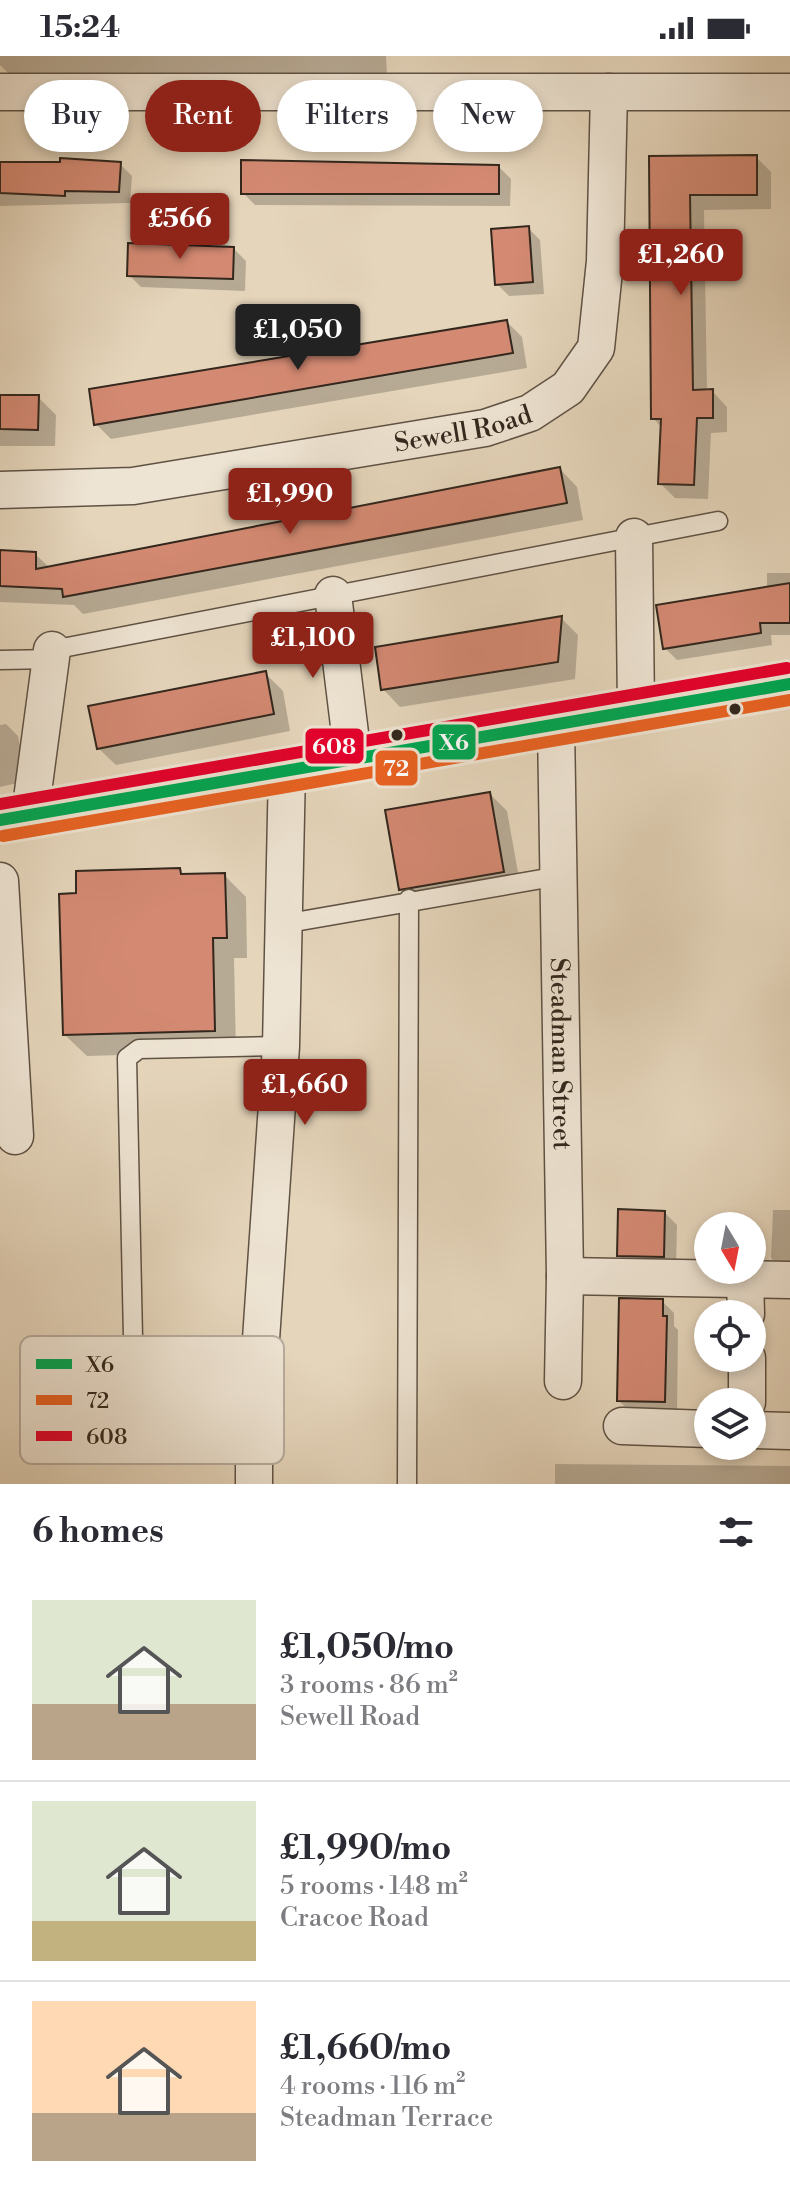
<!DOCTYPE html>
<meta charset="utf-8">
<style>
:root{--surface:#fff;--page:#f2f2f3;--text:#2b2b33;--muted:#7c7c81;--line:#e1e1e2;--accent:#8f2418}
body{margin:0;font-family:"Libre Bodoni",serif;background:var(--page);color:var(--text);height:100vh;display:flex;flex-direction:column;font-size:30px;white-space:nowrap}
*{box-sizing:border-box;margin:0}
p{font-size:26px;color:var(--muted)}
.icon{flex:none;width:44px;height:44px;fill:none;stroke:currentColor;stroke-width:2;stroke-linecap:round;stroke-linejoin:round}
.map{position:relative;height:1428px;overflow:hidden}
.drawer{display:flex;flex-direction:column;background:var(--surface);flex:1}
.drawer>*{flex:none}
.top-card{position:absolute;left:24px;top:24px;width:742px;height:72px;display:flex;gap:16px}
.needle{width:52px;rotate:170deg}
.controls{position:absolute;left:694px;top:1156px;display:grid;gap:16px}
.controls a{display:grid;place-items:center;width:72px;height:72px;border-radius:50%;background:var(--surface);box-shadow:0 4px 12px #0003;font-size:40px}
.price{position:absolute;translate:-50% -68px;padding:0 18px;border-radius:8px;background:var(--accent);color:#fff;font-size:26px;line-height:52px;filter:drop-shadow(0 2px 4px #0008)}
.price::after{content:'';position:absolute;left:50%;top:48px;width:24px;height:18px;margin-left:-12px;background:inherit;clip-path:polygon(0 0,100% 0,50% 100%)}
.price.on{background:#222;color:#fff}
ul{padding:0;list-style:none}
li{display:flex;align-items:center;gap:24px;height:200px;padding:0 32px}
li+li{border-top:2px solid var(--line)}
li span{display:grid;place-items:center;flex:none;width:224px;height:160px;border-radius:0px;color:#555}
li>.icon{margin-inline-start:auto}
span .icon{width:96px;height:96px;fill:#fffc;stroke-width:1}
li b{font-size:34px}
h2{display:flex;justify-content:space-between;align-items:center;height:96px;padding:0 32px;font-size:34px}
.tag{padding:0 28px;border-radius:36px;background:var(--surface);box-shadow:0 4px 12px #0003;font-size:28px;line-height:72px}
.tag.on{background:var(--accent);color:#fff}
.status{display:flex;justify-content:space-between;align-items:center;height:56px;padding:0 40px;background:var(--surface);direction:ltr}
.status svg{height:22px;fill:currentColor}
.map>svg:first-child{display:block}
</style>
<div class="status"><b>15:24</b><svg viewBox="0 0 49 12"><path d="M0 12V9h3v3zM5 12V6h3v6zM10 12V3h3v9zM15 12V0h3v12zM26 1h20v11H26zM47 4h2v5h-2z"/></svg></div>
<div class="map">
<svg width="790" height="1428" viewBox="0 0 790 1428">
<rect width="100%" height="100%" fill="#e5d5bb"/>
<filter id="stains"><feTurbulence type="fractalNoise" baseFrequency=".0025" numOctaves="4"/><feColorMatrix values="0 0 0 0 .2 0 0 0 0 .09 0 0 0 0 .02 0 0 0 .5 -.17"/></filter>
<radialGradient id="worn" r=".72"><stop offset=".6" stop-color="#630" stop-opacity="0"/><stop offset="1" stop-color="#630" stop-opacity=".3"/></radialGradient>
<!-- shadow -->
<g fill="#0003">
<polygon points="0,0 386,0 387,20 8,17 0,9"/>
<polygon points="756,101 771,116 771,153 704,154 707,336 712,335 727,351 727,376 711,377 708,443 675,442 660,427 662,372 653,362 651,102"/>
<polygon points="0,108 120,108 132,120 130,147 0,150"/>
<polygon points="499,111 511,123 510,150 255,149 243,137"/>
<polygon points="528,172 540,184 544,238 509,240 497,228"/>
<polygon points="234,193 246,205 245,235 141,231 129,219"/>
<polygon points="507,266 522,281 527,312 111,383 96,368"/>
<polygon points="0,341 38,341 56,359 55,390 0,390"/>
<polygon points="560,413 577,431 583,464 83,558 74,549 0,546 0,496 35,498 50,512"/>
<polygon points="767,517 790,517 790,579 771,579 772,589 677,604 665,592 767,533"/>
<polygon points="561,562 578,579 575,623 400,651 383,633"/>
<polygon points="265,617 283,635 290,675 116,709 98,692"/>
<polygon points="6,668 18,680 26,725 0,731 0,669"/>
<polygon points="490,738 507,755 521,833 419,851 401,833"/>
<polygon points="180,814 185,820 224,819 246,841 247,902 234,902 236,996 87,1000 65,979 78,839"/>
<polygon points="773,1154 790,1154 790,1214 784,1214 771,1202"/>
<polygon points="664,1156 677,1169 676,1212 631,1211 619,1199"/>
<polygon points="662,1245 674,1257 674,1270 678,1274 677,1357 632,1357 619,1345"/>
<polygon points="555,1408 790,1410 790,1428 555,1428"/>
</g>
<!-- building -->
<g fill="#d38972" stroke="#32271d" stroke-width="2">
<polygon points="757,99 757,139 690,139 693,334 713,333 713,362 697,362 694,429 658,428 661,363 651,363 649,100"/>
<polygon points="60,102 121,106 119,136 65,135 65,140 0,137 0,106 60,106"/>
<polygon points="241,104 499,109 499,138 241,138"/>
<polygon points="529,170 533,226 495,229 491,173"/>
<polygon points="128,187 234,191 233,223 127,220"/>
<polygon points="507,264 513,297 94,369 89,333"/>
<polygon points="0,339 39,339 38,374 0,373"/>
<polygon points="560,411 567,447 63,541 62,533 0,530 0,494 36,496 36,513"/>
<polygon points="790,527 790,567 760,567 761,577 663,593 656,549"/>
<polygon points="562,560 558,606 381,634 375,591"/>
<polygon points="266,615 274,658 97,693 88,650"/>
<polygon points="490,736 504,816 399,834 385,754"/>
<polygon points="180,812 181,818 225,817 227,882 213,882 215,975 63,979 59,838 76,837 76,815"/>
<polygon points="618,1153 665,1155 664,1201 617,1200"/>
<polygon points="619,1242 663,1243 663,1260 667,1260 665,1346 617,1345"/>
</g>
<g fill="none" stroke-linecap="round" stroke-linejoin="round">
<defs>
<g id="service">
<polyline points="52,594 718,465"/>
<polyline points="0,604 53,603"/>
<polyline points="283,868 559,820"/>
<polyline points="254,1386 152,1385 135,1375 127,1002 139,993 281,990"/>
<polyline points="407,1428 409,843"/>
</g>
<g id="minor">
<polyline points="0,36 790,36"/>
<path id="s1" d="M0 434 133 430 485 372 530 357 568 332 596 292 605 205 609 36"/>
<polyline points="634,481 636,654"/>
<polyline points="333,539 353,702"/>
<path id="s2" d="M556 670 565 1220 563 1325"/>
<polyline points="30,758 52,594"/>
<polyline points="0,825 15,1080"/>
<polyline points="565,1220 790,1224"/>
<polyline points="745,1223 746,1258"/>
<polyline points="747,1302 747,1346"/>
<polyline points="622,1370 708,1373"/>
<polyline points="752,1374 790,1375"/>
<polyline points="254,1428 254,1386 281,990 287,713"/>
</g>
<polyline id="primary" points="0,764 790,628"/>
</defs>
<!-- service casing -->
<use href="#service" stroke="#5f5244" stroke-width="21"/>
<!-- minor casing -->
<use href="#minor" stroke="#5f5244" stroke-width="39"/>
<!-- primary casing -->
<use href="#primary" stroke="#32271d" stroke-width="47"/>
<!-- service -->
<use href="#service" stroke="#eee4d3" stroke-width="18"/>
<!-- minor -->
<use href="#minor" stroke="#eee4d3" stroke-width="36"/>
<!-- primary -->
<use href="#primary" stroke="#e5d5bb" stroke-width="44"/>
<defs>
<polyline id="bus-1" points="0,764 790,628"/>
<polyline id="bus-2" points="3,780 790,644"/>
<polyline id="bus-3" points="0,748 787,612"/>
</defs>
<!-- bus-1 casing -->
<use href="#bus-1" stroke="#eee4d3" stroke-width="18"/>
<!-- bus-2 casing -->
<use href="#bus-2" stroke="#eee4d3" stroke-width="18"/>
<!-- bus-3 casing -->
<use href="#bus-3" stroke="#eee4d3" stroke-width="18"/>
<!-- bus-1 -->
<use href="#bus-1" stroke="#00a651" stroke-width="12"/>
<!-- bus-2 -->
<use href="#bus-2" stroke="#e86222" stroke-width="12"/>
<!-- bus-3 -->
<use href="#bus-3" stroke="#e4002b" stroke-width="12"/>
</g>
<!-- markers -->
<g fill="#32271d" stroke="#eee4d3" stroke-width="3">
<circle cx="735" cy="653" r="7"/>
<circle cx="397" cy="679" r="7"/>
</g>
<g text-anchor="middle" stroke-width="8" stroke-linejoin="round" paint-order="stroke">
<!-- street labels -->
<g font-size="26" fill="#32271d" stroke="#eee4d3">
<text dy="9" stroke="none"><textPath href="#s1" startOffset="468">Sewell Road</textPath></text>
<text dy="9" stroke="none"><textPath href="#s2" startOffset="328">Steadman Street</textPath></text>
</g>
</g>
<!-- legend -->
<rect x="20" y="1280" width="264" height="128" rx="12" fill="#eee4d3" stroke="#b6ab9c" stroke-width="2"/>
<rect x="36" y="1303" width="36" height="10" fill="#00a651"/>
<rect x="36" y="1339" width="36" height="10" fill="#e86222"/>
<rect x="36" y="1375" width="36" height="10" fill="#e4002b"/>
<g font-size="22" fill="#32271d">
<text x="86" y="1316">X6</text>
<text x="86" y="1352">72</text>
<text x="86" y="1388">608</text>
</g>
<g stroke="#eee4d3" stroke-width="3">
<rect x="431" y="667" width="46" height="38" rx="8" fill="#00a651"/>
<rect x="304" y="671" width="61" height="38" rx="8" fill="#e4002b"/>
<rect x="374" y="693" width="45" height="38" rx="8" fill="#e86222"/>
</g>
<g font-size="22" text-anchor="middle" font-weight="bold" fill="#fff">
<text x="454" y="694">X6</text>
<text x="334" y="698">608</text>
<text x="396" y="720">72</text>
</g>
<rect width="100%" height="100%" filter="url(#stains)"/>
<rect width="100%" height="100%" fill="url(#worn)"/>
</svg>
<div class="controls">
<a><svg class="needle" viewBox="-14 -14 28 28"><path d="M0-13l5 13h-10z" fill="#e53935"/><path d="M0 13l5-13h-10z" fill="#7c7c81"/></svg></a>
<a><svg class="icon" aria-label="locate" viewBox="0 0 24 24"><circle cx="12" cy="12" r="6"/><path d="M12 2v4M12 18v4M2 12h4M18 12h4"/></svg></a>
<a><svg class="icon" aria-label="layers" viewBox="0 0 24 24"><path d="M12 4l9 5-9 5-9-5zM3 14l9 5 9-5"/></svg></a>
</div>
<b class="price" style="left:180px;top:205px">£566</b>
<b class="price" style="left:681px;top:241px">£1,260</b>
<b class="price on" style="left:298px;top:316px">£1,050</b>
<b class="price" style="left:290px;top:480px">£1,990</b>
<b class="price" style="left:313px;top:624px">£1,100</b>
<b class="price" style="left:305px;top:1071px">£1,660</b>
<div class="top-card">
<a class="tag">Buy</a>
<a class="tag on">Rent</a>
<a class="tag">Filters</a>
<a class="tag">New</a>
</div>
</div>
<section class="drawer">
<h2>6 homes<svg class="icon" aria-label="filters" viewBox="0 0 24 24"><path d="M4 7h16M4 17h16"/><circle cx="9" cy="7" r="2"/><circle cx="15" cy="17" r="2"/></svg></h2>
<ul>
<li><span style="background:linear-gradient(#dfe7d0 65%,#b9a48a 0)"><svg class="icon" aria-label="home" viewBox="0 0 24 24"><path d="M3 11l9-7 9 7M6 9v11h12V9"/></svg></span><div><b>£1,050/mo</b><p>3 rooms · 86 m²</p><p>Sewell Road</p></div></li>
<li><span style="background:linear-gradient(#dfe7d0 75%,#c2b280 0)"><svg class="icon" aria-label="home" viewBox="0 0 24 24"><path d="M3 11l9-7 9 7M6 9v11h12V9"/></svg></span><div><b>£1,990/mo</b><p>5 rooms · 148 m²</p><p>Cracoe Road</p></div></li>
<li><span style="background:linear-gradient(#ffd9b3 70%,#b9a48a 0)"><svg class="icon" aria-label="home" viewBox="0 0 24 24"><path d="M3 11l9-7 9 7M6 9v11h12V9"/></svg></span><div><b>£1,660/mo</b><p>4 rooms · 116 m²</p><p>Steadman Terrace</p></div></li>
</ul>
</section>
